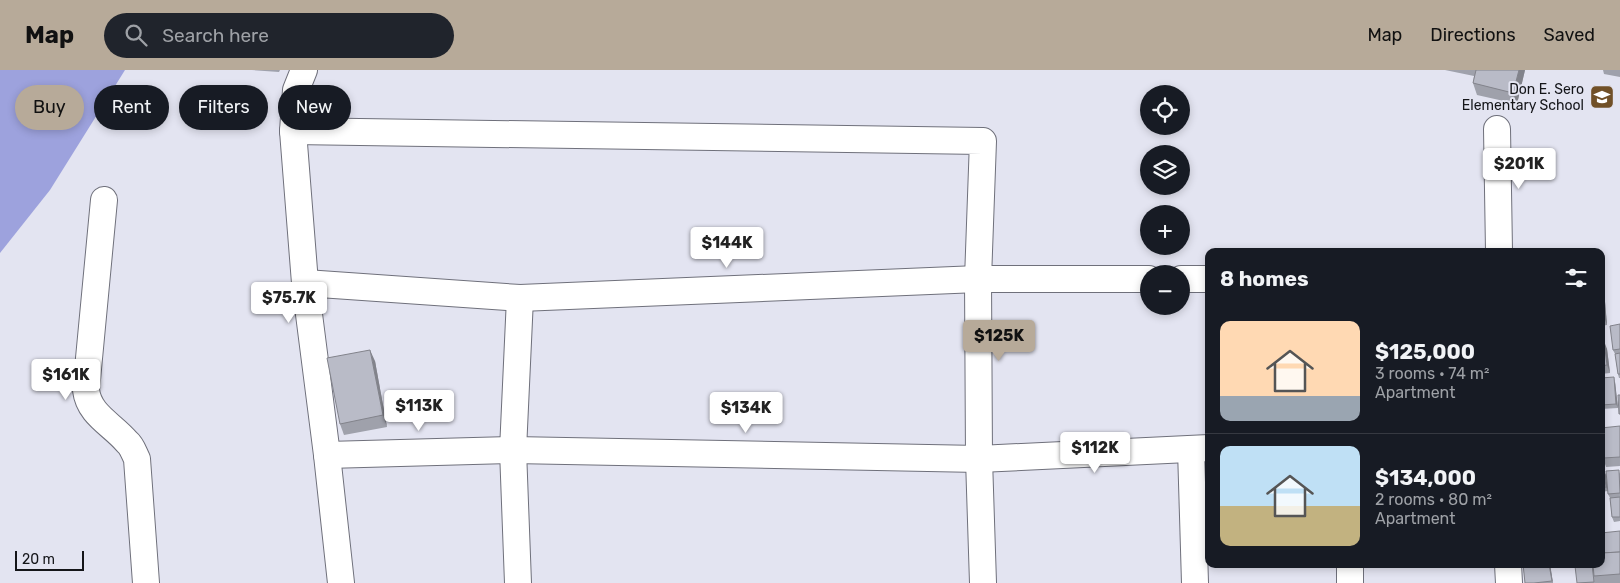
<!DOCTYPE html>
<meta charset="utf-8">
<style>
:root{--surface:#171b24;--page:#20242c;--text:#f1f3f6;--muted:#9ea1a6;--line:#363941;--accent:#b7aa99}
body{margin:0;font-family:Rubik,sans-serif;background:var(--page);color:var(--text);height:100vh;display:flex;flex-direction:column;font-size:19px;white-space:nowrap}
*{box-sizing:border-box;margin:0}
p{font-size:16px;color:var(--muted)}
.icon{flex:none;width:28px;height:28px;fill:none;stroke:currentColor;stroke-width:2;stroke-linecap:round;stroke-linejoin:round}
.map{position:relative;flex:1;overflow:hidden}
.drawer{position:absolute;left:1205px;top:178px;width:400px;height:320px;display:flex;flex-direction:column;background:var(--surface);border-radius:10px;box-shadow:0 2px 8px #0003}
.drawer>*{flex:none}
.guide{position:absolute;left:15px;top:15px;width:475px;height:45px;display:flex;gap:10px}
.controls{position:absolute;left:1140px;top:15px;display:grid;gap:10px}
.controls a{display:grid;place-items:center;width:50px;height:50px;border-radius:50%;background:var(--surface);box-shadow:0 2px 8px #0003;font-size:25px}
.scale{position:absolute;left:15px;bottom:12px;width:69px;box-sizing:border-box;padding-left:5px;border:2px solid #141519;border-top:0;font-size:14px;line-height:18px;white-space:nowrap;color:#141519;-webkit-text-stroke:4px #e3e4f1;paint-order:stroke}
.price{position:absolute;translate:-50% -42px;padding:0 11px;border-radius:5px;background:#fff;color:#222;font-size:16px;line-height:32px;filter:drop-shadow(0 1px 2px #0008)}
.price::after{content:'';position:absolute;left:50%;top:30px;width:15px;height:11px;margin-left:-8px;background:inherit;clip-path:polygon(0 0,100% 0,50% 100%)}
.price.selected{background:var(--accent);color:#111}
ul{padding:0;list-style:none}
li{display:flex;align-items:center;gap:15px;height:125px;padding:0 15px}
li+li{border-top:1px solid var(--line)}
li span{display:grid;place-items:center;flex:none;width:140px;height:100px;border-radius:10px;color:#555}
li>.icon{margin-inline-start:auto}
span .icon{width:60px;height:60px;fill:#fffc;stroke-width:1}
li b{font-size:21px}
h2{display:flex;justify-content:space-between;align-items:center;height:60px;padding:0 15px;font-size:21px}
.chip{padding:0 18px;border-radius:22px;background:var(--surface);box-shadow:0 2px 8px #0003;font-size:18px;line-height:45px}
.chip.selected{background:var(--accent);color:#111}
header{display:flex;align-items:center;gap:30px;box-sizing:border-box;height:70px;padding:0 25px;background:var(--accent);color:#111}
header strong{font-size:24px}
nav{display:flex;gap:28px;margin-inline-start:auto;font-size:18px}
.search{width:350px;height:45px;background:var(--page);display:flex;align-items:center;gap:12px;box-sizing:border-box;padding:0 18px;border-radius:28px;color:var(--muted);font-size:19px}
.map>svg:first-child{display:block}
</style>
<header>
<strong>Map</strong>
<div class="search"><svg class="icon" aria-label="search" viewBox="0 0 24 24"><circle cx="10" cy="10" r="6"/><path d="M15 15l6 6"/></svg>Search here</div>
<nav><a>Map</a><a>Directions</a><a>Saved</a></nav>
</header>
<div class="map">
<svg width="1620" height="513" viewBox="0 0 1620 513">
<rect width="100%" height="100%" fill="#e3e4f1"/>
<!-- water -->
<polygon fill="#9da2dd" points="0,0 125,0 50,120 0,183"/>
<g fill="none" stroke-linecap="round" stroke-linejoin="round">
<defs>
<g id="minor">
<polyline points="304,0 296,20 293,61 305,213 327,385 341,513"/>
<polyline points="1497,59 1499,181"/>
<polyline points="293,61 983,71 978,209 979,389 983,513"/>
<path d="M104 130 86 320C89 345 112 354 127 372 132 376 134 383 137 389L146 513"/>
<polyline points="1181,209 1209,209"/>
<polyline points="305,213 520,228 978,209 1149,209"/>
<polyline points="1191,379 1195,513"/>
<polyline points="327,385 513,380 979,389 1209,378"/>
<polyline points="1508,494 1509,513"/>
<polyline points="518,513 513,380 520,228"/>
<polyline points="1350,513 1350,494"/>
</g>
</defs>
<!-- minor casing -->
<use href="#minor" stroke="#6f707b" stroke-width="28"/>
<!-- minor -->
<use href="#minor" stroke="#fff" stroke-width="26"/>
</g>
<!-- wall -->
<g fill="#9fa1ab">
<polygon points="252,0 280,0 279,2"/>
<polygon points="1445,0 1525,0 1517,34 1477,25 1473,13 1474,6"/>
<polygon points="1603,0 1620,0 1620,7 1604,4"/>
<polygon points="1601,212 1604,220 1607,255 1601,256"/>
<polygon points="1620,254 1620,308 1619,308 1618,304 1615,284 1613,280"/>
<polygon points="1601,271 1607,279 1610,303 1601,304"/>
<polygon points="375,291 387,357 344,365 340,354"/>
<polygon points="1601,308 1615,312 1618,338 1601,339"/>
<polygon points="1620,356 1620,396 1606,397 1603,388"/>
<polygon points="1604,401 1606,405 1608,421 1601,422 1601,402"/>
<polygon points="1620,402 1620,451 1614,452 1612,447 1610,428 1608,424"/>
<polygon points="1620,461 1620,513 1596,513 1595,510 1596,513 1577,513 1593,497"/>
<polygon points="1523,494 1550,494 1553,513 1525,513"/>
</g>
<!-- shaded-wall -->
<g fill="#82838b">
<polygon points="1519,0 1525,0 1517,34 1513,23"/>
<polygon points="1601,212 1604,220 1607,255 1604,247"/>
<polygon points="1604,271 1607,279 1610,303 1607,295"/>
<polygon points="370,280 375,291 387,357 383,345"/>
<polygon points="1614,307 1615,312 1618,338 1616,334"/>
<polygon points="1604,401 1606,405 1608,421 1606,417"/>
<polygon points="1549,494 1550,494 1553,513 1552,511"/>
</g>
<!-- building -->
<g fill="#b9bbc7" stroke="#82838b">
<polygon points="1476,0 1519,0 1513,23 1473,13"/>
<polygon points="1601,212 1604,247 1601,247"/>
<polygon points="1620,254 1620,279 1613,280 1610,256"/>
<polygon points="1601,271 1604,271 1607,295 1601,296"/>
<polygon points="370,280 383,345 340,354 327,288"/>
<polygon points="1620,283 1620,304 1618,304 1615,284"/>
<polygon points="1614,307 1616,334 1601,335 1601,308"/>
<polygon points="1618,325 1620,325 1620,344 1619,344"/>
<polygon points="1620,356 1620,387 1603,388 1601,358"/>
<polygon points="1619,400 1620,423 1608,424 1606,401"/>
<polygon points="1604,401 1606,417 1601,418 1601,402"/>
<polygon points="1620,427 1620,447 1612,447 1610,428"/>
<polygon points="1620,461 1620,482 1601,483 1601,463"/>
<polygon points="1620,482 1620,504 1594,506 1593,494 1601,494 1601,483"/>
<polygon points="1523,494 1549,494 1552,511 1534,513 1525,513"/>
<polygon points="1592,494 1594,512 1577,513 1575,496"/>
</g>
<!-- icons -->
<defs>
<symbol id="school-square" viewBox="-11 -11 22 22"><rect x="-9" y="-9" width="18" height="18" rx="4" fill="#715027" stroke="#e3e4f1"/><path d="M0-5L7-2L0 1L-7-2ZM-4 1L0 2.5L4 1V4Q0 6-4 4Z" fill="#fff"/></symbol>
</defs>
<g fill-rule="evenodd">
<use href="#school-square" x="1588" y="13" width="28" height="28"/>
</g>
<g text-anchor="middle" stroke-width="4" stroke-linejoin="round" paint-order="stroke">
<!-- poi labels -->
<g font-size="14" fill="#141519" stroke="#e3e4f1" text-anchor="end">
<text x="1584" y="24">Don E. Sero<tspan x="1584" dy="16">Elementary School</tspan></text>
</g>
</g>
</svg>
<div class="controls">
<a><svg class="icon" aria-label="locate" viewBox="0 0 24 24"><circle cx="12" cy="12" r="6"/><path d="M12 2v4M12 18v4M2 12h4M18 12h4"/></svg></a>
<a><svg class="icon" aria-label="layers" viewBox="0 0 24 24"><path d="M12 4l9 5-9 5-9-5zM3 14l9 5 9-5"/></svg></a>
<a>+</a>
<a>−</a>
</div>
<div class="scale">20 m</div>
<b class="price" style="left:1519px;top:120px">$201K</b>
<b class="price" style="left:727px;top:199px">$144K</b>
<b class="price" style="left:289px;top:254px">$75.7K</b>
<b class="price selected" style="left:999px;top:292px">$125K</b>
<b class="price" style="left:66px;top:331px">$161K</b>
<b class="price" style="left:419px;top:362px">$113K</b>
<b class="price" style="left:746px;top:364px">$134K</b>
<b class="price" style="left:1095px;top:404px">$112K</b>
<div class="guide">
<a class="chip selected">Buy</a>
<a class="chip">Rent</a>
<a class="chip">Filters</a>
<a class="chip">New</a>
</div>
<section class="drawer">
<h2>8 homes<svg class="icon" aria-label="filters" viewBox="0 0 24 24"><path d="M4 7h16M4 17h16"/><circle cx="9" cy="7" r="2"/><circle cx="15" cy="17" r="2"/></svg></h2>
<ul>
<li><span style="background:linear-gradient(#ffd9b3 75%,#9aa5b1 0)"><svg class="icon" aria-label="home" viewBox="0 0 24 24"><path d="M3 11l9-7 9 7M6 9v11h12V9"/></svg></span><div><b>$125,000</b><p>3 rooms · 74 m²</p><p>Apartment</p></div></li>
<li><span style="background:linear-gradient(#bfe0f5 60%,#c2b280 0)"><svg class="icon" aria-label="home" viewBox="0 0 24 24"><path d="M3 11l9-7 9 7M6 9v11h12V9"/></svg></span><div><b>$134,000</b><p>2 rooms · 80 m²</p><p>Apartment</p></div></li>
</ul>
</section>
</div>
